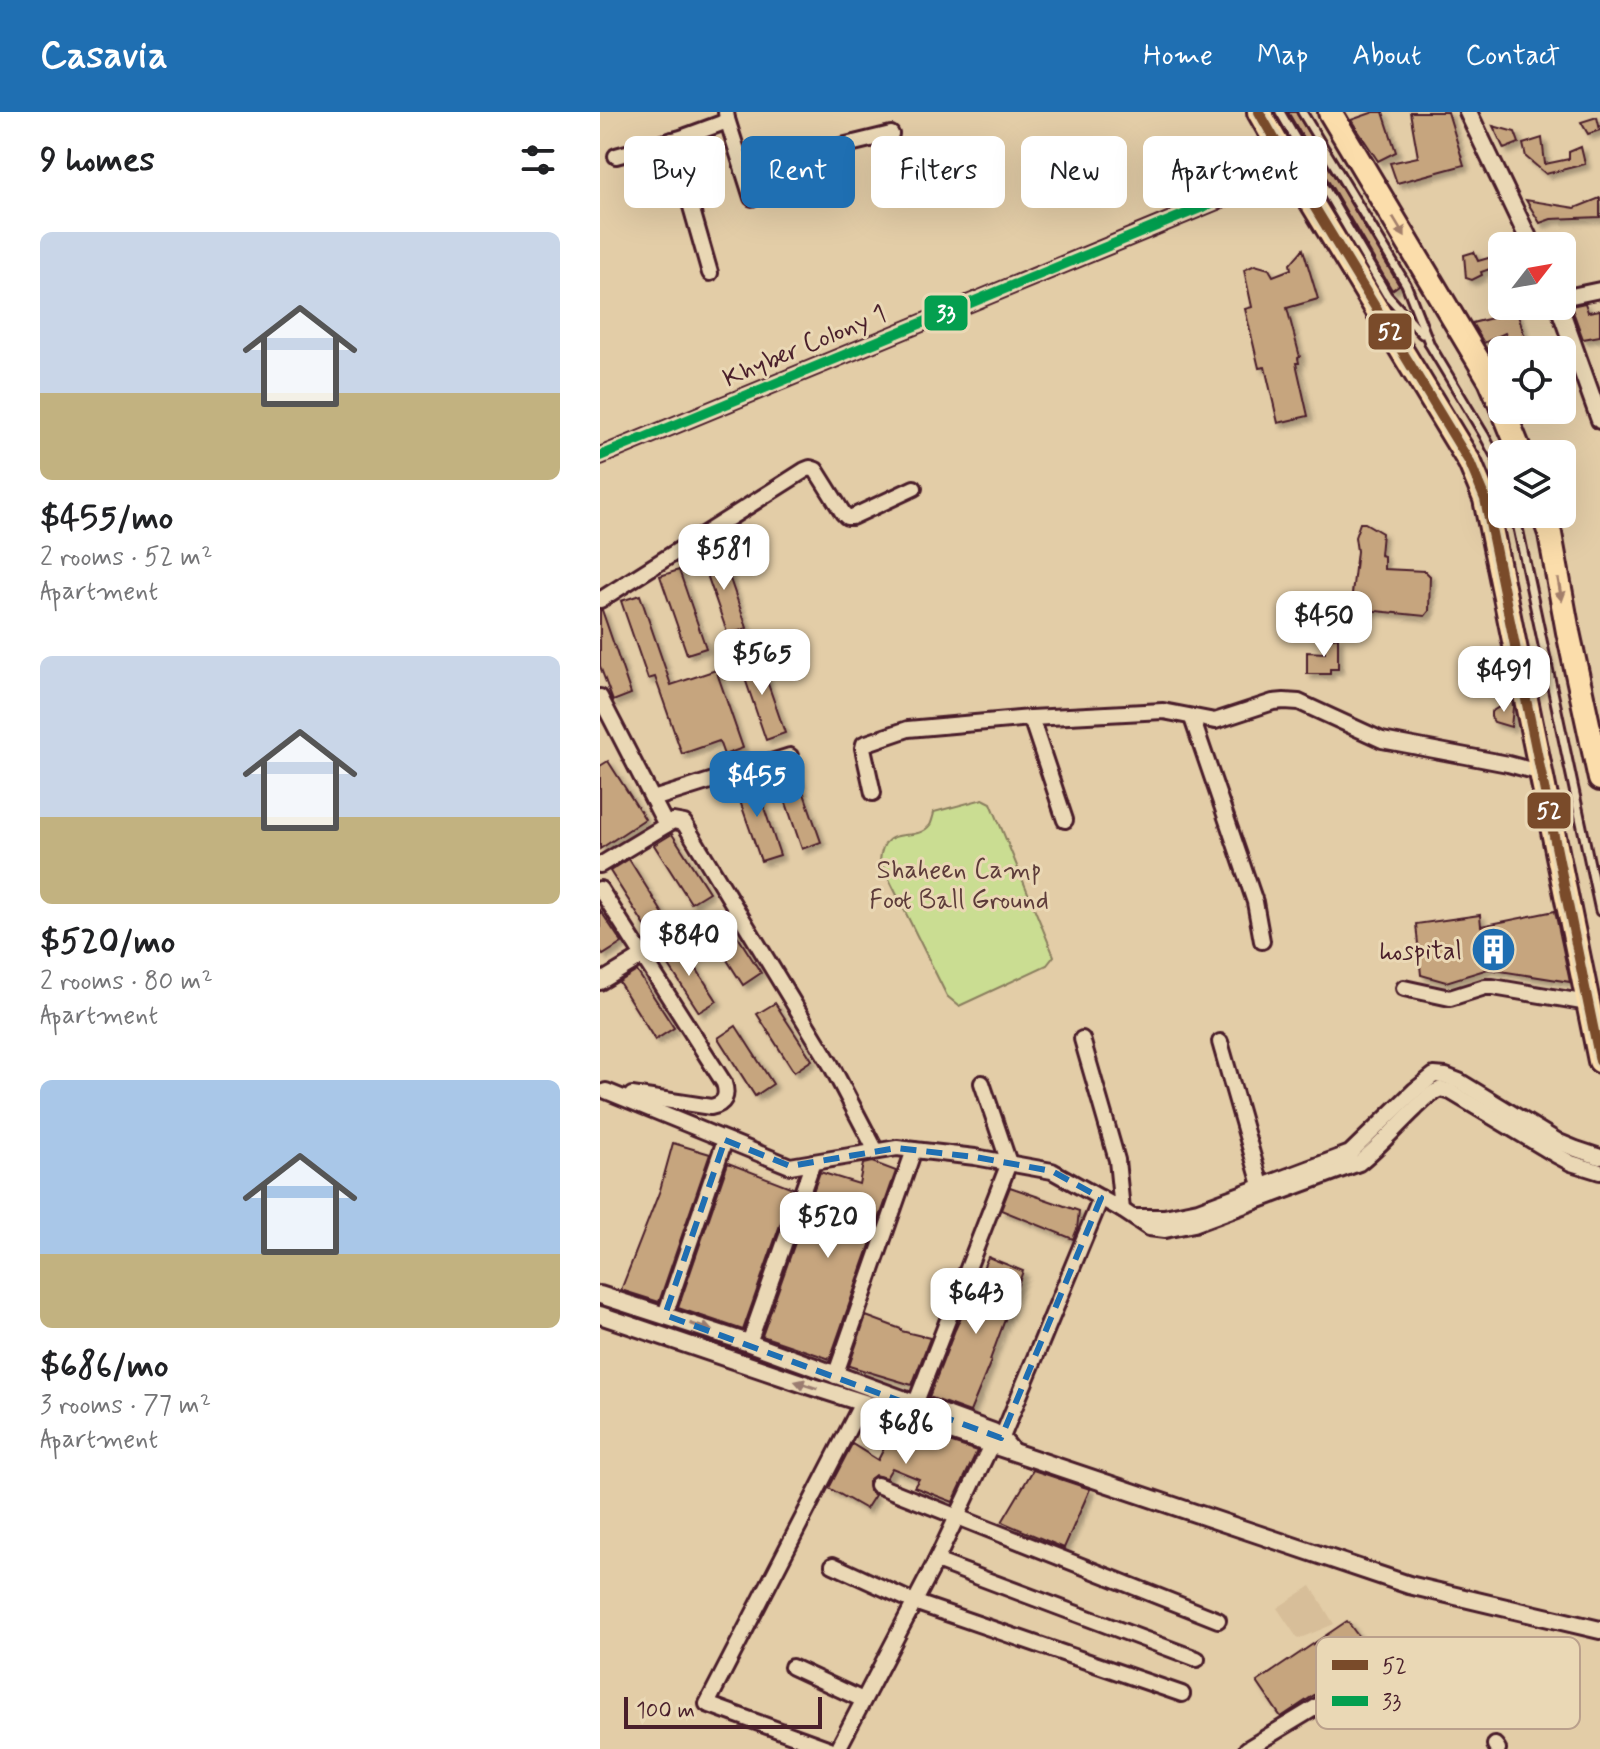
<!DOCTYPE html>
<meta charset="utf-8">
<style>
:root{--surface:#fff;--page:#f6f6f6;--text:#202124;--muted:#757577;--accent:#1f6fb2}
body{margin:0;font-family:Mynerve,sans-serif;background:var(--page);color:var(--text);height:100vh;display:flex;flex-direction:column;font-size:30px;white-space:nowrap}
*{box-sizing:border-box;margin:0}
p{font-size:26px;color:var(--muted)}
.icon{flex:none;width:44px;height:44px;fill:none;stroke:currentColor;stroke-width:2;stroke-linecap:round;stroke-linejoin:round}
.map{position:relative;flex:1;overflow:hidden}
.details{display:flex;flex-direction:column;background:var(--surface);width:600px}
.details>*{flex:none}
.banner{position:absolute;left:24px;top:24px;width:760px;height:72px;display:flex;gap:16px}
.needle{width:52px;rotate:59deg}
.fabs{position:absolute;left:888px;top:120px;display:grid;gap:16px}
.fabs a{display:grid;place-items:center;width:88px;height:88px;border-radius:12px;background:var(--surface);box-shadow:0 8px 32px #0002;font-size:40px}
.scale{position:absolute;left:24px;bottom:20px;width:198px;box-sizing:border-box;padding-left:8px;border:4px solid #4a1f2b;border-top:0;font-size:22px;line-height:28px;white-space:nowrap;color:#4a1f2b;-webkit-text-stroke:6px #ead8b5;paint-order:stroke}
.price{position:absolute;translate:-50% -68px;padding:0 18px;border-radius:16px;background:#fff;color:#222;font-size:26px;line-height:52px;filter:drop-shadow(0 2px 4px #0008)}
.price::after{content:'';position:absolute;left:50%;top:48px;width:24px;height:18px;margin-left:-12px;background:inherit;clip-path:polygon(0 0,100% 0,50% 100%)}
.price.selected{background:var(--accent);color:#fff}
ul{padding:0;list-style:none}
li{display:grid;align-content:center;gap:16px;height:424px;padding:0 40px}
li span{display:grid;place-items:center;height:248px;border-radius:12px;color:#555}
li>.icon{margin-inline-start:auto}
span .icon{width:144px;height:144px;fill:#fffc;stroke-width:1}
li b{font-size:34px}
h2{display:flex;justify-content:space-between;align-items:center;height:96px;padding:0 40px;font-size:34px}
.chip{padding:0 28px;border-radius:12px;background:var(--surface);box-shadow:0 8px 32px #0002;font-size:28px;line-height:72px}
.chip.selected{background:var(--accent);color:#fff}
header{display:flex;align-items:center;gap:48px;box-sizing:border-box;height:112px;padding:0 40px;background:var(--accent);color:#fff}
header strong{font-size:38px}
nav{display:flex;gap:44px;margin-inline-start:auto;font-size:28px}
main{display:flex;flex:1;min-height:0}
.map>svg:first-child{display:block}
</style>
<header>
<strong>Casavia</strong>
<nav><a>Home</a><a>Map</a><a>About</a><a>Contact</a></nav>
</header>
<main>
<section class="details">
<h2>9 homes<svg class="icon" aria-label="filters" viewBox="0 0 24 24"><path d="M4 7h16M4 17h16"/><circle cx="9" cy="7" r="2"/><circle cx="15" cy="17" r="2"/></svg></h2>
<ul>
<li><span style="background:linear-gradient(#c9d6e8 65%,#c2b280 0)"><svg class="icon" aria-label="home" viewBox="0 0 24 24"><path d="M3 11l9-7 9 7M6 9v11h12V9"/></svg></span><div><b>$455/mo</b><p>2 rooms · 52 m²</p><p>Apartment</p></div></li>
<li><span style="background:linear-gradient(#c9d6e8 65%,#c2b280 0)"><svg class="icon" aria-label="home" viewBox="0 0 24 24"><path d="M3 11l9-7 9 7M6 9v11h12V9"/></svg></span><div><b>$520/mo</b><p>2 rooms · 80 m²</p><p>Apartment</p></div></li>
<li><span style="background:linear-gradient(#a9c7e8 70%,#c2b280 0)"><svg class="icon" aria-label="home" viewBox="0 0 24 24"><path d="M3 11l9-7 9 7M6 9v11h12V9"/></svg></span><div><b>$686/mo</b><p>3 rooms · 77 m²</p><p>Apartment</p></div></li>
</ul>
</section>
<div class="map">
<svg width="1000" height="1637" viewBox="0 0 1000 1637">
<defs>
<filter id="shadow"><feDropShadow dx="4.5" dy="4.5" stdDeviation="2" flood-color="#0004"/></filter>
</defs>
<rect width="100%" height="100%" fill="#e3cda7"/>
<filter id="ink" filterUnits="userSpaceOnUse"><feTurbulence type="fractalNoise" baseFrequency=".0125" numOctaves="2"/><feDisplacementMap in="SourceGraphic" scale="16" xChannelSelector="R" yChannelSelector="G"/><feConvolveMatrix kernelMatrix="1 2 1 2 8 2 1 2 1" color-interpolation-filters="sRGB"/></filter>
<g filter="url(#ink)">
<!-- built -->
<polygon fill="#d7be99" points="711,1474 734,1512 698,1527 677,1496"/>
<!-- green -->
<path fill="#cadd92" stroke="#8a7e5e" stroke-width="2" d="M383 687 391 691 454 844 447 853 359 894 347 884 280 749C283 709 315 733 330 713 331 712 334 702 334 700Z"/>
<!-- building -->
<g fill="#c6a57e" stroke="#4a1f2b" stroke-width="2" filter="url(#shadow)">
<polygon points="688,0 696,0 799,173 792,178"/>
<polygon points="774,0 783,0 796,40 778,49 751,8"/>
<polygon points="810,0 848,0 864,53 797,71 790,51 818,45"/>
<polygon points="997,5 1000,18 988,22 981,10"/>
<polygon points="893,14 915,20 919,31 904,37"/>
<polygon points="942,26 945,52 969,47 969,40 981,35 985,52 946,62 926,45 923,32"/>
<polygon points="1000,86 1000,105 951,107 940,111 926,88 975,96"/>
<polygon points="703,137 718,187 687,196 700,245 698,246 699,251 696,251 708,304 678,311 665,255 659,256 645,197 652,195 644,158 655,153 669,157 673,164 691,157 690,152"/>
<polygon points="874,140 878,149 892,145 898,154 881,160 882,163 872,168 866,166 864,143"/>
<polygon points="985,191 988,200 1000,198 1000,224 983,227 971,194"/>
<polygon points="917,200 929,238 914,238 905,221 884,231 872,211"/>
<polygon points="760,411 765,411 782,421 780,443 784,444 784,457 825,459 830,464 829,499 825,504 766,498 760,500 750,499 757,439 755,425"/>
<polygon points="120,438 147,516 128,523 101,445"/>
<polygon points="79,458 106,536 87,542 60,464"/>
<polygon points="40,483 71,573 116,558 143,636 124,643 119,629 82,642 55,565 48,567 21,489"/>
<polygon points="0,498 2,498 31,582 13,589 0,554"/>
<polygon points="738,525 738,557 730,557 730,562 707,562 707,540 725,541 724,528"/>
<polygon points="158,543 185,621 166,628 139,549"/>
<polygon points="912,587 913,595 911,615 894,610 891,605 891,600"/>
<polygon points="8,649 45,707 0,737 0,654"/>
<polygon points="194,653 221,730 202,737 175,659"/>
<polygon points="154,666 180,743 161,749 134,672"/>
<polygon points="72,722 109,780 91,791 54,733"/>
<polygon points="29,747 65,805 47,817 10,759"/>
<polygon points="0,798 22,831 3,843 0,838"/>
<polygon points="955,799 970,870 888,857 846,870 821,863 816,812 880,803 881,814"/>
<polygon points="124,803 161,861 143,873 106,815"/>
<polygon points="80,831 117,889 99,900 62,843"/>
<polygon points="37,859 74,916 55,928 19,870"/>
<polygon points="175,891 212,948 194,960 157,902"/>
<polygon points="136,914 173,972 155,984 118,926"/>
<polygon points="73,1031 110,1042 59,1190 21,1178 60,1078"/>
<polygon points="272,1050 296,1059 230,1247 162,1224 220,1060 259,1072 263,1052"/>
<polygon points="128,1051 193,1076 143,1218 78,1196"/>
<polygon points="410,1075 479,1099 477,1117 473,1127 401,1098"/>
<polygon points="388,1145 423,1159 390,1248 391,1249 370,1300 329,1285 355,1218"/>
<polygon points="266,1204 301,1217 301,1219 330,1226 312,1273 249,1254"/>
<polygon points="296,1313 377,1339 353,1390 314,1375 319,1367 292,1356 286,1366 275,1363 268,1369 269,1379 275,1383 266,1397 229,1376 252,1332 278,1348"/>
<polygon points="433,1358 490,1377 464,1436 402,1410"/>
<polygon points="747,1509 773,1544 681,1605 657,1570"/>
</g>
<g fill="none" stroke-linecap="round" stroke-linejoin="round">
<defs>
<g id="service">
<polyline points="680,0 787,183 822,222"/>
<polyline points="702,0 806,172 830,233 884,323 902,357"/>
<polyline points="915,402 1000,799"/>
</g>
<g id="minor">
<polyline points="127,7 152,86"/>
<polyline points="72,28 110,161"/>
<polyline points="16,44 81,26 122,11 127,7 126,0"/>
<polyline points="143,58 291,22"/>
<polyline points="962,186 1000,178"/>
<polyline points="0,344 692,58"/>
<polyline points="0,488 205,358 210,356 216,358 243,401 247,405 252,405 314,376"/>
<polyline points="0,585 66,713"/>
<polyline points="431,606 465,708"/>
<polyline points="592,606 655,790 662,829"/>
<polyline points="273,681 263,636 264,632 308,617 431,606 563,599 615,609 673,590 684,589 699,590 782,628 908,652 942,661"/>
<polyline points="53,687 190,644"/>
<polyline points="0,753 73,709 84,711 231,953 276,1039"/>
<path d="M0 777 124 971C128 984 125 992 111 995L32 983"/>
<polyline points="0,870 43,844"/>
<polyline points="804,876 850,886 885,875 893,875 988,891"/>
<polyline points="482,927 517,1048 522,1098"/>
<polyline points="620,930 663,1080"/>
<path d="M6 979 190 1054 297 1036 375 1045 452 1059 522 1098 549 1116 565 1118 594 1112 759 1051C779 1035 796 1015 815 997 823 989 830 981 841 977L851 980 956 1043 971 1051 1000 1060"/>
<polyline points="534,1105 564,1105 598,1098 750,1041 815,978 834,963 846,964 859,969 959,1030 976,1037 1000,1045"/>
<polyline points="65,1203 125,1028"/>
<polyline points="149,1231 213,1050"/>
<polyline points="235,1264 314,1038"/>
<polyline points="316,1290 409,1051 382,971"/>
<polyline points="398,1335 501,1086"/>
<polyline points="277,1373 618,1508"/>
<polyline points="336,1449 597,1547"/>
<polyline points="233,1453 314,1490 582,1582"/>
<polyline points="192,1555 263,1588"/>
<polyline points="895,1633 898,1637"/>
<polyline points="230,1637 107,1592 262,1291"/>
<polyline points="238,1637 336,1449 391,1333"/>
<polyline points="647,1637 731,1586"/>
</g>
<g id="tertiary">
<polyline points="868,0 932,134"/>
<polyline points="959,194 1000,308"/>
<polyline points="0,1183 149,1231 393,1320 401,1326 411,1338"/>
<polyline points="0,1203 207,1273 327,1311 809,1473 1000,1518"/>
</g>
<g id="trunk">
<polyline points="659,0 692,58 870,351 885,387 1000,949"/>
<polyline points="730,0 890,268 902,296"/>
<polyline points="903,298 921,342"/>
<polyline points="943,402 950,422 968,520 1000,667"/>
</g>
</defs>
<!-- service casing -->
<use href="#service" stroke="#4a1f2b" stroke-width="13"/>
<!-- minor casing -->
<use href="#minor" stroke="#4a1f2b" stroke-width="20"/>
<!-- tertiary casing -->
<use href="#tertiary" stroke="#4a1f2b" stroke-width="22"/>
<!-- trunk casing -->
<use href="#trunk" stroke="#4a1f2b" stroke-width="28"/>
<!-- service -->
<use href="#service" stroke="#ead8b5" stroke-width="7"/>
<!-- minor -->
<use href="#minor" stroke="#ead8b5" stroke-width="14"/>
<!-- tertiary -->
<use href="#tertiary" stroke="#ead8b5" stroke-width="16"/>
<!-- trunk -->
<use href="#trunk" stroke="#fbddab" stroke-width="22"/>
<defs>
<polyline id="bus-1" points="659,0 692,58 870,351 885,387 1000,949"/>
<polyline id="bus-2" points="0,344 692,58"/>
</defs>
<!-- bus-1 casing -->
<use href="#bus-1" stroke="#ead8b5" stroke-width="16"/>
<!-- bus-2 casing -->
<use href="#bus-2" stroke="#ead8b5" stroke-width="16"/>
<!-- bus-1 -->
<use href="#bus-1" stroke="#7a4b2a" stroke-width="10"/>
<!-- bus-2 -->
<use href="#bus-2" stroke="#049f4f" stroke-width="10"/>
</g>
<!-- one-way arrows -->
<defs><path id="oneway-solid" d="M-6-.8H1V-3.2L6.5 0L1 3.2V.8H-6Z" transform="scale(2)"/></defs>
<g fill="#a27e6b">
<use href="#oneway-solid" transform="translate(799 115) rotate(59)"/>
<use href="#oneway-solid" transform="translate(960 478) rotate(80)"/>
</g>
<g fill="#9a7c70">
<use href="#oneway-solid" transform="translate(101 1215) rotate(18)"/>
<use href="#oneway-solid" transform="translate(206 1273) rotate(-162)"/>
</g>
</g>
<!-- marked area -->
<path fill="none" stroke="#1f6fb2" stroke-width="6" stroke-dasharray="16 10" stroke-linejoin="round" d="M125 1028 190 1054 297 1036 375 1045 452 1059 501 1086 401 1326 65 1203Z"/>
<!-- icons -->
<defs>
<symbol id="building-disc" viewBox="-11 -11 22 22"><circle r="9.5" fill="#1f6fb2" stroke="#ead8b5"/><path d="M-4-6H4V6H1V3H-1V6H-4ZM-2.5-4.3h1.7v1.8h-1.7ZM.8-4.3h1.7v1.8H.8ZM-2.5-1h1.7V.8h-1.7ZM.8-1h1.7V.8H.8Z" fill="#fff"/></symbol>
</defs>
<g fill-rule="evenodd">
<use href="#building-disc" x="868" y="812" width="51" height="51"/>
</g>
<g text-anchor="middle" stroke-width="6" stroke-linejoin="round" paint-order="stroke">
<!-- street labels -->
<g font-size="26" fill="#4a1f2b" stroke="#ead8b5">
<text transform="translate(204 233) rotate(-23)" y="9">Khyber Colony 1</text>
</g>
<!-- park labels -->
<g font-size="26" fill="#5d3c3a" stroke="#ead8b5">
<text x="359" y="766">Shaheen Camp<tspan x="359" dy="30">Foot Ball Ground</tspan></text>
</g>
<!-- poi labels -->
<g font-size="26" fill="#4a1f2b" stroke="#ead8b5" text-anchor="end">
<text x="862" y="847">hospital</text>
</g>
</g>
<!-- legend -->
<rect x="716" y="1525" width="264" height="92" rx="12" fill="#ead8b5" stroke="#baa08c" stroke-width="2"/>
<rect x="732" y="1548" width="36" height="10" fill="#7a4b2a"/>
<rect x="732" y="1584" width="36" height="10" fill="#049f4f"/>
<g font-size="22" fill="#4a1f2b">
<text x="782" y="1561">52</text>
<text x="782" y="1597">33</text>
</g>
<g stroke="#ead8b5" stroke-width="3">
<rect x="323" y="182" width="46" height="38" rx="8" fill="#049f4f"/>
<rect x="767" y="200" width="46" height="39" rx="8" fill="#7a4b2a"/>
<rect x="926" y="679" width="46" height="39" rx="8" fill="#7a4b2a"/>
</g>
<g font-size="22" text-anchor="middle" font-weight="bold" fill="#fff">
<text x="346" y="209">33</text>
<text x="790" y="227">52</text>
<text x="949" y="706">52</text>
</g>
</svg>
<div class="fabs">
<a><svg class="needle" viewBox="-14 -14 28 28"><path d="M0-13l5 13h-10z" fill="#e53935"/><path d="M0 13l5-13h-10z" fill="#757577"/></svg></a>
<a><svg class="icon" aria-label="locate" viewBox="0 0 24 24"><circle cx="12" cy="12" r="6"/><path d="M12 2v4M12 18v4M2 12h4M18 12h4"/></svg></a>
<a><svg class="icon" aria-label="layers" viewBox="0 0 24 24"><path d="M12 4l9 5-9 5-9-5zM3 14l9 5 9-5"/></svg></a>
</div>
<div class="scale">100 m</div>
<b class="price" style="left:124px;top:480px">$581</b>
<b class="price" style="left:724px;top:547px">$450</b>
<b class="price" style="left:162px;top:585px">$565</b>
<b class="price" style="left:904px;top:602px">$491</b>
<b class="price selected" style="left:157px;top:707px">$455</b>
<b class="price" style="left:89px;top:866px">$840</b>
<b class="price" style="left:228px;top:1148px">$520</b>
<b class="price" style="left:376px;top:1224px">$643</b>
<b class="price" style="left:306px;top:1354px">$686</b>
<div class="banner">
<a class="chip">Buy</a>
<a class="chip selected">Rent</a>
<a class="chip">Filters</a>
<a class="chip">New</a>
<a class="chip">Apartment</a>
</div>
</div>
</main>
